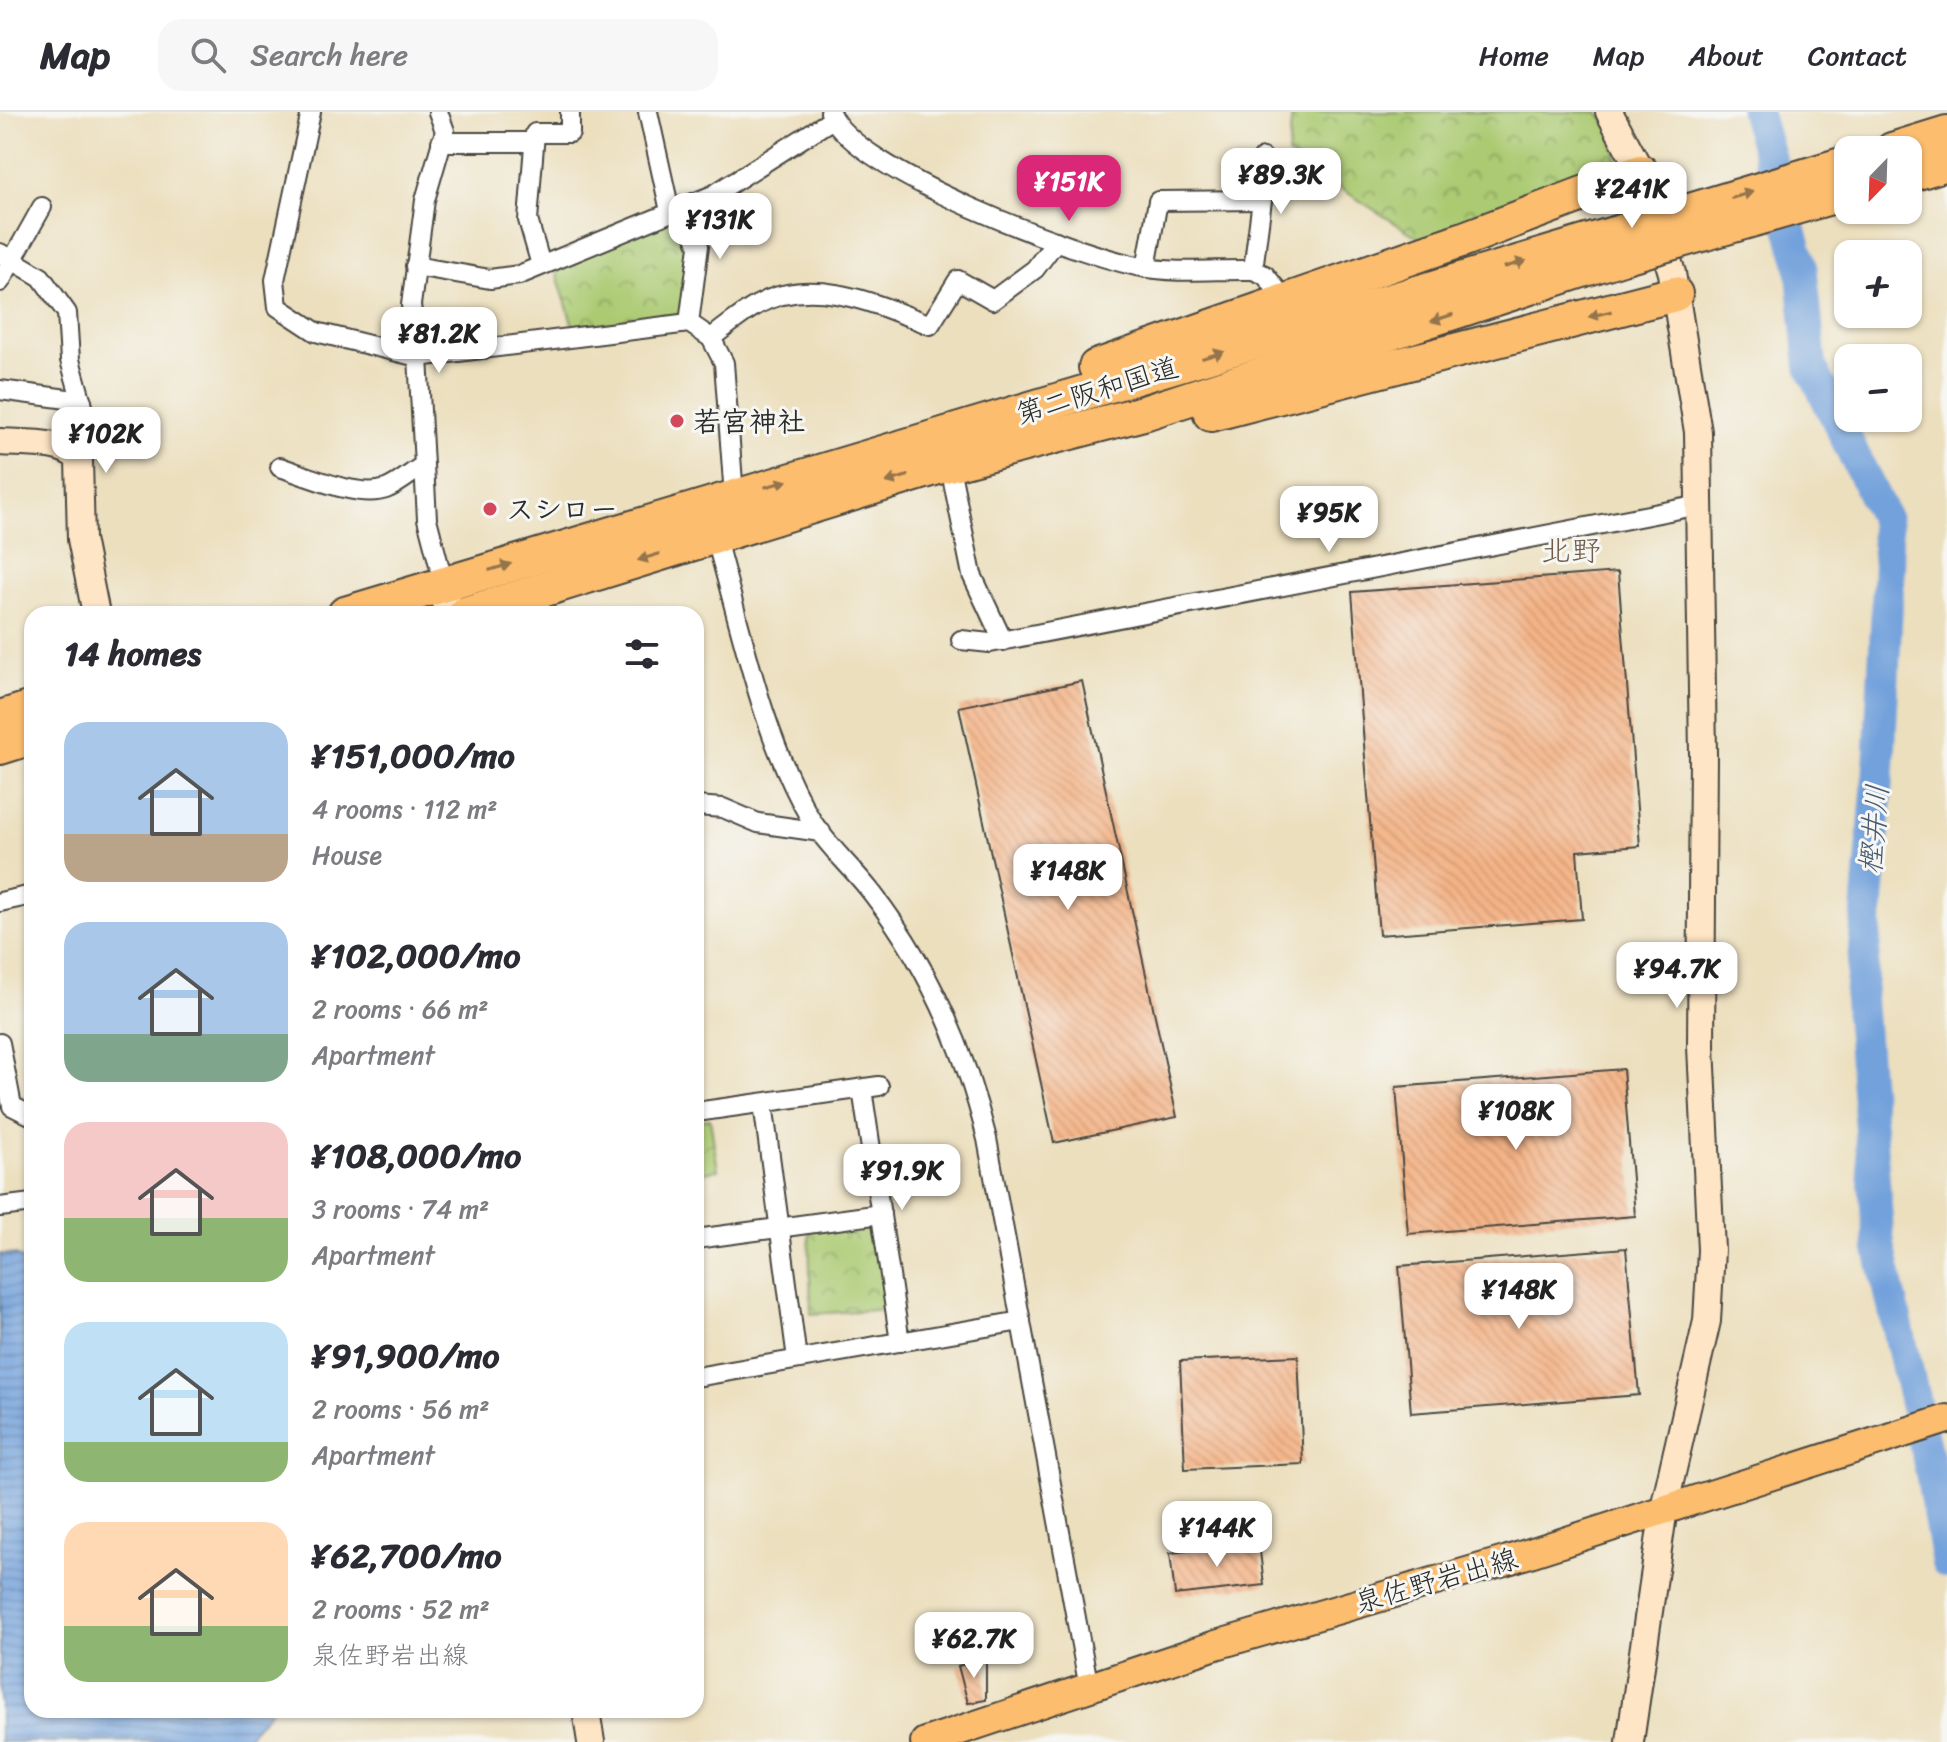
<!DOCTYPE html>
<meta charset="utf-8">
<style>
:root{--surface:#fff;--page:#f7f7f7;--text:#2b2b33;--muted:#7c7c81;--line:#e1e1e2;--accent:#db2777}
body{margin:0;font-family:Sriracha,"Klee One",sans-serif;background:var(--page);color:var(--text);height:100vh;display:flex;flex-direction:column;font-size:30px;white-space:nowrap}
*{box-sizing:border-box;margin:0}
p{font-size:26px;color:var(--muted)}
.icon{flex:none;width:44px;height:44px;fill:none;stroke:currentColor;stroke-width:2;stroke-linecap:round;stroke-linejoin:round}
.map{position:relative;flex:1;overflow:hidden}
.side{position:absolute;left:24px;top:494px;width:680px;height:1112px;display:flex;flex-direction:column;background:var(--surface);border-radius:24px;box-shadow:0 2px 6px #0004}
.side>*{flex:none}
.needle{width:52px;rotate:203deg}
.buttons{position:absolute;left:1834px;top:24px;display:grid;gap:16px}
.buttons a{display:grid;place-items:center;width:88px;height:88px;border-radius:16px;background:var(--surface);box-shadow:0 2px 6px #0004;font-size:40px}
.price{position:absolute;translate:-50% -68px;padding:0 18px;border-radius:16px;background:#fff;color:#222;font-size:26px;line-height:52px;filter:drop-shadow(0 2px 4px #0008)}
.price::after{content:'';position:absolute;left:50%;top:48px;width:24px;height:18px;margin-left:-12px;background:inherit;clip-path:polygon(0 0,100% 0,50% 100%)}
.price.current{background:var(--accent);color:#fff}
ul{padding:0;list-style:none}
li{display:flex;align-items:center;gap:24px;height:200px;padding:0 40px}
li span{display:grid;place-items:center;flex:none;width:224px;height:160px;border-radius:24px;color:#555}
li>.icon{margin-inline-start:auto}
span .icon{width:96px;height:96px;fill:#fffc;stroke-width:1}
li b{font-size:34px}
h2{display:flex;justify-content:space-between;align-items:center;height:96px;padding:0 40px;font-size:34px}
header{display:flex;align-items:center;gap:48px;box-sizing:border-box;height:112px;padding:0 40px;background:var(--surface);border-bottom:2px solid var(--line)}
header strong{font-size:38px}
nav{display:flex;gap:44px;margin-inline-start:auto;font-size:28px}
.search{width:560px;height:72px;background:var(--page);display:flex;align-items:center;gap:20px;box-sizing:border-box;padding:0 28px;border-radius:24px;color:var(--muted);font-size:30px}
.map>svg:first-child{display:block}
</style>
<header>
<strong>Map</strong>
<div class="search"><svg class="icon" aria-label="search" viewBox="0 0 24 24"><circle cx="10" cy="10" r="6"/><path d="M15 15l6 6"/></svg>Search here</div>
<nav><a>Home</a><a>Map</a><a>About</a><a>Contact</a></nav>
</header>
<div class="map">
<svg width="1947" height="1630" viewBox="0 0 1947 1630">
<defs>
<pattern id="park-crowns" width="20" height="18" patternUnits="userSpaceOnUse" patternTransform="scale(2)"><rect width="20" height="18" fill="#abca72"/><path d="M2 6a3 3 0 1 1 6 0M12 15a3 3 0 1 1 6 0" fill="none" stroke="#8ba45e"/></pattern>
<pattern id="water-rules" width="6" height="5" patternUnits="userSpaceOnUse" patternTransform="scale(2)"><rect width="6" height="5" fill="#72a1db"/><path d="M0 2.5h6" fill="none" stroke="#5e83b2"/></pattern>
<pattern id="building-back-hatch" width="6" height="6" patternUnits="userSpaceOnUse" patternTransform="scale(2)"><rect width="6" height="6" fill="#f4b386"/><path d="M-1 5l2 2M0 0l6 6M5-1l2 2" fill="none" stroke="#d19a74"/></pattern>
</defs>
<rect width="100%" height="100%" fill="#f6f6f2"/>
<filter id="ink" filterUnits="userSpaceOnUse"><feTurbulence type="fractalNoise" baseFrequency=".0125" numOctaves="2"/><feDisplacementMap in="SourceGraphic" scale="16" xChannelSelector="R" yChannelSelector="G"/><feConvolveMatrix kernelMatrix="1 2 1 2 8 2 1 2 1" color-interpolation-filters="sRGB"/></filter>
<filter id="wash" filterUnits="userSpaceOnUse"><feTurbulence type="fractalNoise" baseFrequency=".006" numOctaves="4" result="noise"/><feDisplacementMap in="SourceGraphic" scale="32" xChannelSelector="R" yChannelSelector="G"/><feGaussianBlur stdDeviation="1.8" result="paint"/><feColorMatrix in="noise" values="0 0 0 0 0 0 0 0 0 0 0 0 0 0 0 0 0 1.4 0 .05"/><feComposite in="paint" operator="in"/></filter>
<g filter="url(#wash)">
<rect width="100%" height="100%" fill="#ecdfbe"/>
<!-- park -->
<g fill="url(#park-crowns)" stroke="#6b7a4e" stroke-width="2">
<polygon points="1292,0 1597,0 1608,12 1621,60 1428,132 1288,43"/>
<polygon points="679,102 694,139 682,206 573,214 554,153"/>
<polygon points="710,1007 718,1058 696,1061 696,1009"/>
<polygon points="876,1107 890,1197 811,1202 809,1119"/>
</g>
<!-- water -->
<polygon fill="url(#water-rules)" stroke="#4e6683" stroke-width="2" points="0,1142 16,1143 32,1156 32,1598 271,1598 243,1629 0,1630"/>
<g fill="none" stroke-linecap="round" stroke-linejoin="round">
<!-- river -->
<polyline stroke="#72a1db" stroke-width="32" points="1756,0 1801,152 1811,254 1885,407 1889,453 1879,655 1860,887 1879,1133 1931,1361 1947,1451"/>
</g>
<g id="blocks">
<!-- building -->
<g fill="url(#building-back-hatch)">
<polygon points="1618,460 1640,734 1577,739 1582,807 1379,823 1352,480"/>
<polygon points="1082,569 1177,1005 1054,1031 959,595"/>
<polygon points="1623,957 1635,1104 1408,1122 1396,975"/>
<polygon points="1626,1136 1639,1283 1411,1301 1399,1154"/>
<polygon points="1298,1244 1303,1352 1185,1357 1180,1249"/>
<polygon points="1259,1431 1264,1473 1175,1483 1170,1441"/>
<polygon points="986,1546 986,1588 968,1591 958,1554"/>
</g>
</g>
</g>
<g filter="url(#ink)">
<use href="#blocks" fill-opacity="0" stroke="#484641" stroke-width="2"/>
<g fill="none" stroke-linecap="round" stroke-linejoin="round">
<defs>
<g id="street">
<polyline points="311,0 275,168 278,195 316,220 418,245 689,211 711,226 724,251 734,384 731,390"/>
<polyline points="438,0 445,19 425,88 411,193 418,245 427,407 444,472"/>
<polyline points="648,0 670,99"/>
<path d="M830 0C852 59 1080 144 1142 155 1177 162 1217 157 1253 158L1265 163 1286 189"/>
<polyline points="441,30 533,30"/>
<polyline points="683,93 699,134 689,211"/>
<polyline points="0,141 41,165 67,201 70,248 92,326 79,347"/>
<polyline points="541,153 528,108 535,21 570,21 570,0"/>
<polyline points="415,154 490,167 519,163 713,83 833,7"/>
<polyline points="1146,156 1158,89 1262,88"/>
<polyline points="1253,158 1262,88 1263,46"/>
<polyline points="0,170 42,95"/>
<path d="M711 226C726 215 741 202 757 193 813 162 876 192 930 213L958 168 993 188 1035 157 1056 129"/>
<polyline points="0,278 82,289"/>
<path d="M280 355C307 364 359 387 386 377 399 372 412 360 424 353"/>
<polyline points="950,355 972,463 1003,529"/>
<path d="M717 420 715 424C742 518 761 621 810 706 826 733 853 756 872 781 929 854 965 938 987 1027L1089 1576"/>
<polyline points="961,528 990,531 1700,393"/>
<polyline points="696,694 723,696 758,711 821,720"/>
<polyline points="0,790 32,783"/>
<polyline points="0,931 12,994 32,1004"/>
<polyline points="862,977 900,1230"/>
<polyline points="763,991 797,1247"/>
<polyline points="696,1000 879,974"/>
<polyline points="0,1095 32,1091"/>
<polyline points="696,1127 881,1102"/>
<polyline points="696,1265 1021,1209"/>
</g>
<g id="secondary">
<polyline points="1609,0 1641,60 1672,161 1698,320 1703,642 1701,935 1711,1138 1707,1209 1664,1396 1630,1630"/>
<path d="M0 330C23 332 63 328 79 347L81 427 96 502"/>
<polyline points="444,472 446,502"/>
<polyline points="586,1598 591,1630"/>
</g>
<polyline id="primary" points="925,1630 1216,1533 1508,1448 1947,1307"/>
<g id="highway">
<polyline points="1892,38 1947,21"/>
<polyline points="1908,63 1947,51"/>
<polyline points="1096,255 1464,127 1641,60"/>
<polyline points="1211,302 1675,182"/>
<polyline points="345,502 1614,122"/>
<polyline points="465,502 941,354 1147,300 1622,145"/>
<polyline points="0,606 32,596"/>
<polyline points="0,635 32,625"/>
</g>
</defs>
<!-- street casing -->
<use href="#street" stroke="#484641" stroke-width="22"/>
<!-- secondary casing -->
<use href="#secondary" stroke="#484641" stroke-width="30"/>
<!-- primary casing -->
<use href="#primary" stroke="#484641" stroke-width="32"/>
<!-- highway casing -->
<use href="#highway" stroke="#484641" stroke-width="38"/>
<!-- street -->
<use href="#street" stroke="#fff" stroke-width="18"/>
<!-- secondary -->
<use href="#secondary" stroke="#fee5c5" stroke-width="26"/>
<!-- primary -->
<use href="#primary" stroke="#fcbd6e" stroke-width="28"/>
<!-- highway -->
<use href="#highway" stroke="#fcbd6e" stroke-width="34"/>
<defs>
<g id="highway-bridge">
<polyline points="1614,122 1848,51"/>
<polyline points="1622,145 1848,80"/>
</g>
</defs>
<!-- highway-bridge casing -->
<use href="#highway-bridge" stroke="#484641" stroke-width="38" stroke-linecap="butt"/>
<!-- highway-bridge -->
<use href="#highway-bridge" stroke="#fcbd6e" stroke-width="34"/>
</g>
<!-- one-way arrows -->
<defs><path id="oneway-solid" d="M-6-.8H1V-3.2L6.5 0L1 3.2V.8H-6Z" transform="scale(2)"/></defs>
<g fill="#94744c">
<use href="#oneway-solid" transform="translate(1742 83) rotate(-17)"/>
<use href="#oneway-solid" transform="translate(1515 152) rotate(-17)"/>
<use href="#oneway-solid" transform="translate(1600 202) rotate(166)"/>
<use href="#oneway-solid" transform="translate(1442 206) rotate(162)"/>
<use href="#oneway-solid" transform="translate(1213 243) rotate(-17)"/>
<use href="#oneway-solid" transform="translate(897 367) rotate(163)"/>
<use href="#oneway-solid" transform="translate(776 372) rotate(-16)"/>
<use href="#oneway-solid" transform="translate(649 445) rotate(163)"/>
<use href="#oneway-solid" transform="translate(500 455) rotate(-17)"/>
</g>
</g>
<!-- markers -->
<g fill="#d1495b" stroke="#f6f6f2" stroke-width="3">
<circle cx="677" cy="309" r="8"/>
<circle cx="490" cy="397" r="8"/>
</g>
<g text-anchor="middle" stroke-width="6" stroke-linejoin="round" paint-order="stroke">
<!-- street labels -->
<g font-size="28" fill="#2b2b2b" stroke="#f6f6f2">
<text transform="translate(1097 278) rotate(-17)" y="10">第二阪和国道</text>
<text transform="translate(1436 1468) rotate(-16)" y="10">泉佐野岩出線</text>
</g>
<!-- poi labels -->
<g font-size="28" font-weight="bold" fill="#2b2b2b" stroke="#f6f6f2" text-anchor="start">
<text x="693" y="319">若宮神社</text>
<text x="506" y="407">スシロー</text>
</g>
<!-- neighbourhood labels -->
<g font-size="30" fill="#715b4b" stroke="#f6f6f2">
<text x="1571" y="449">北野</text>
</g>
<!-- water labels -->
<g font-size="30" font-style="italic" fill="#475a71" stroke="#f6f6f2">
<text transform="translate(1874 717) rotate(-85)" y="10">樫井川</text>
</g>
</g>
</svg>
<div class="buttons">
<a><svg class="needle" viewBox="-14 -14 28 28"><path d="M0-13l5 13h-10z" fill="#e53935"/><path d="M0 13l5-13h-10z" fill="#7c7c81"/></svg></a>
<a>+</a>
<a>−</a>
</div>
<b class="price" style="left:1281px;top:104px">¥89.3K</b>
<b class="price current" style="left:1069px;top:111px">¥151K</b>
<b class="price" style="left:1632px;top:118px">¥241K</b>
<b class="price" style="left:720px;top:149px">¥131K</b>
<b class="price" style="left:439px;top:263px">¥81.2K</b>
<b class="price" style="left:106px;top:363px">¥102K</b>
<b class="price" style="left:1329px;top:442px">¥95K</b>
<b class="price" style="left:1068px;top:800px">¥148K</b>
<b class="price" style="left:1677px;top:898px">¥94.7K</b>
<b class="price" style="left:1516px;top:1040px">¥108K</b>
<b class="price" style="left:902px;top:1100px">¥91.9K</b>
<b class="price" style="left:1519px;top:1219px">¥148K</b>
<b class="price" style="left:1217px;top:1457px">¥144K</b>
<b class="price" style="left:974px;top:1568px">¥62.7K</b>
<section class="side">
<h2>14 homes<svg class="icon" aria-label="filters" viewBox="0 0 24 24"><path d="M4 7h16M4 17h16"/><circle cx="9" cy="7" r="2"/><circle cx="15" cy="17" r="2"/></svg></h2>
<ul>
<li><span style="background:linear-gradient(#a9c7e8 70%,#b9a48a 0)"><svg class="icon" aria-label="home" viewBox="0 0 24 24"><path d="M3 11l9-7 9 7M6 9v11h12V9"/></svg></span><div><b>¥151,000/mo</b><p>4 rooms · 112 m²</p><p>House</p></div></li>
<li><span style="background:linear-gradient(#a9c7e8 70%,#7fa58c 0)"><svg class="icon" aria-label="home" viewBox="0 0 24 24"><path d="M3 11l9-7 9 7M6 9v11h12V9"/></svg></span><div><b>¥102,000/mo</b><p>2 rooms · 66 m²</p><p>Apartment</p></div></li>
<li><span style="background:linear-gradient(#f6c9c9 60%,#8fb573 0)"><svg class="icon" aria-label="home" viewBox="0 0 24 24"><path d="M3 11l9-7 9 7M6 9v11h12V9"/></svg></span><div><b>¥108,000/mo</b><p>3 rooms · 74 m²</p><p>Apartment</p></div></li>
<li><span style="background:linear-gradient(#bfe0f5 75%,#8fb573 0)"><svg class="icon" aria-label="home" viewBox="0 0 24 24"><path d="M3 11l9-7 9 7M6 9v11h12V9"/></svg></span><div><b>¥91,900/mo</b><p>2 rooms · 56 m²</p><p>Apartment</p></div></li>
<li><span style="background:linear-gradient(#ffd9b3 65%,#8fb573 0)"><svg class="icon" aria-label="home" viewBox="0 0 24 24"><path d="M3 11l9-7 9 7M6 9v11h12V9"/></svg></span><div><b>¥62,700/mo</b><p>2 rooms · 52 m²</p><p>泉佐野岩出線</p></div></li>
</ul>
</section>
</div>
